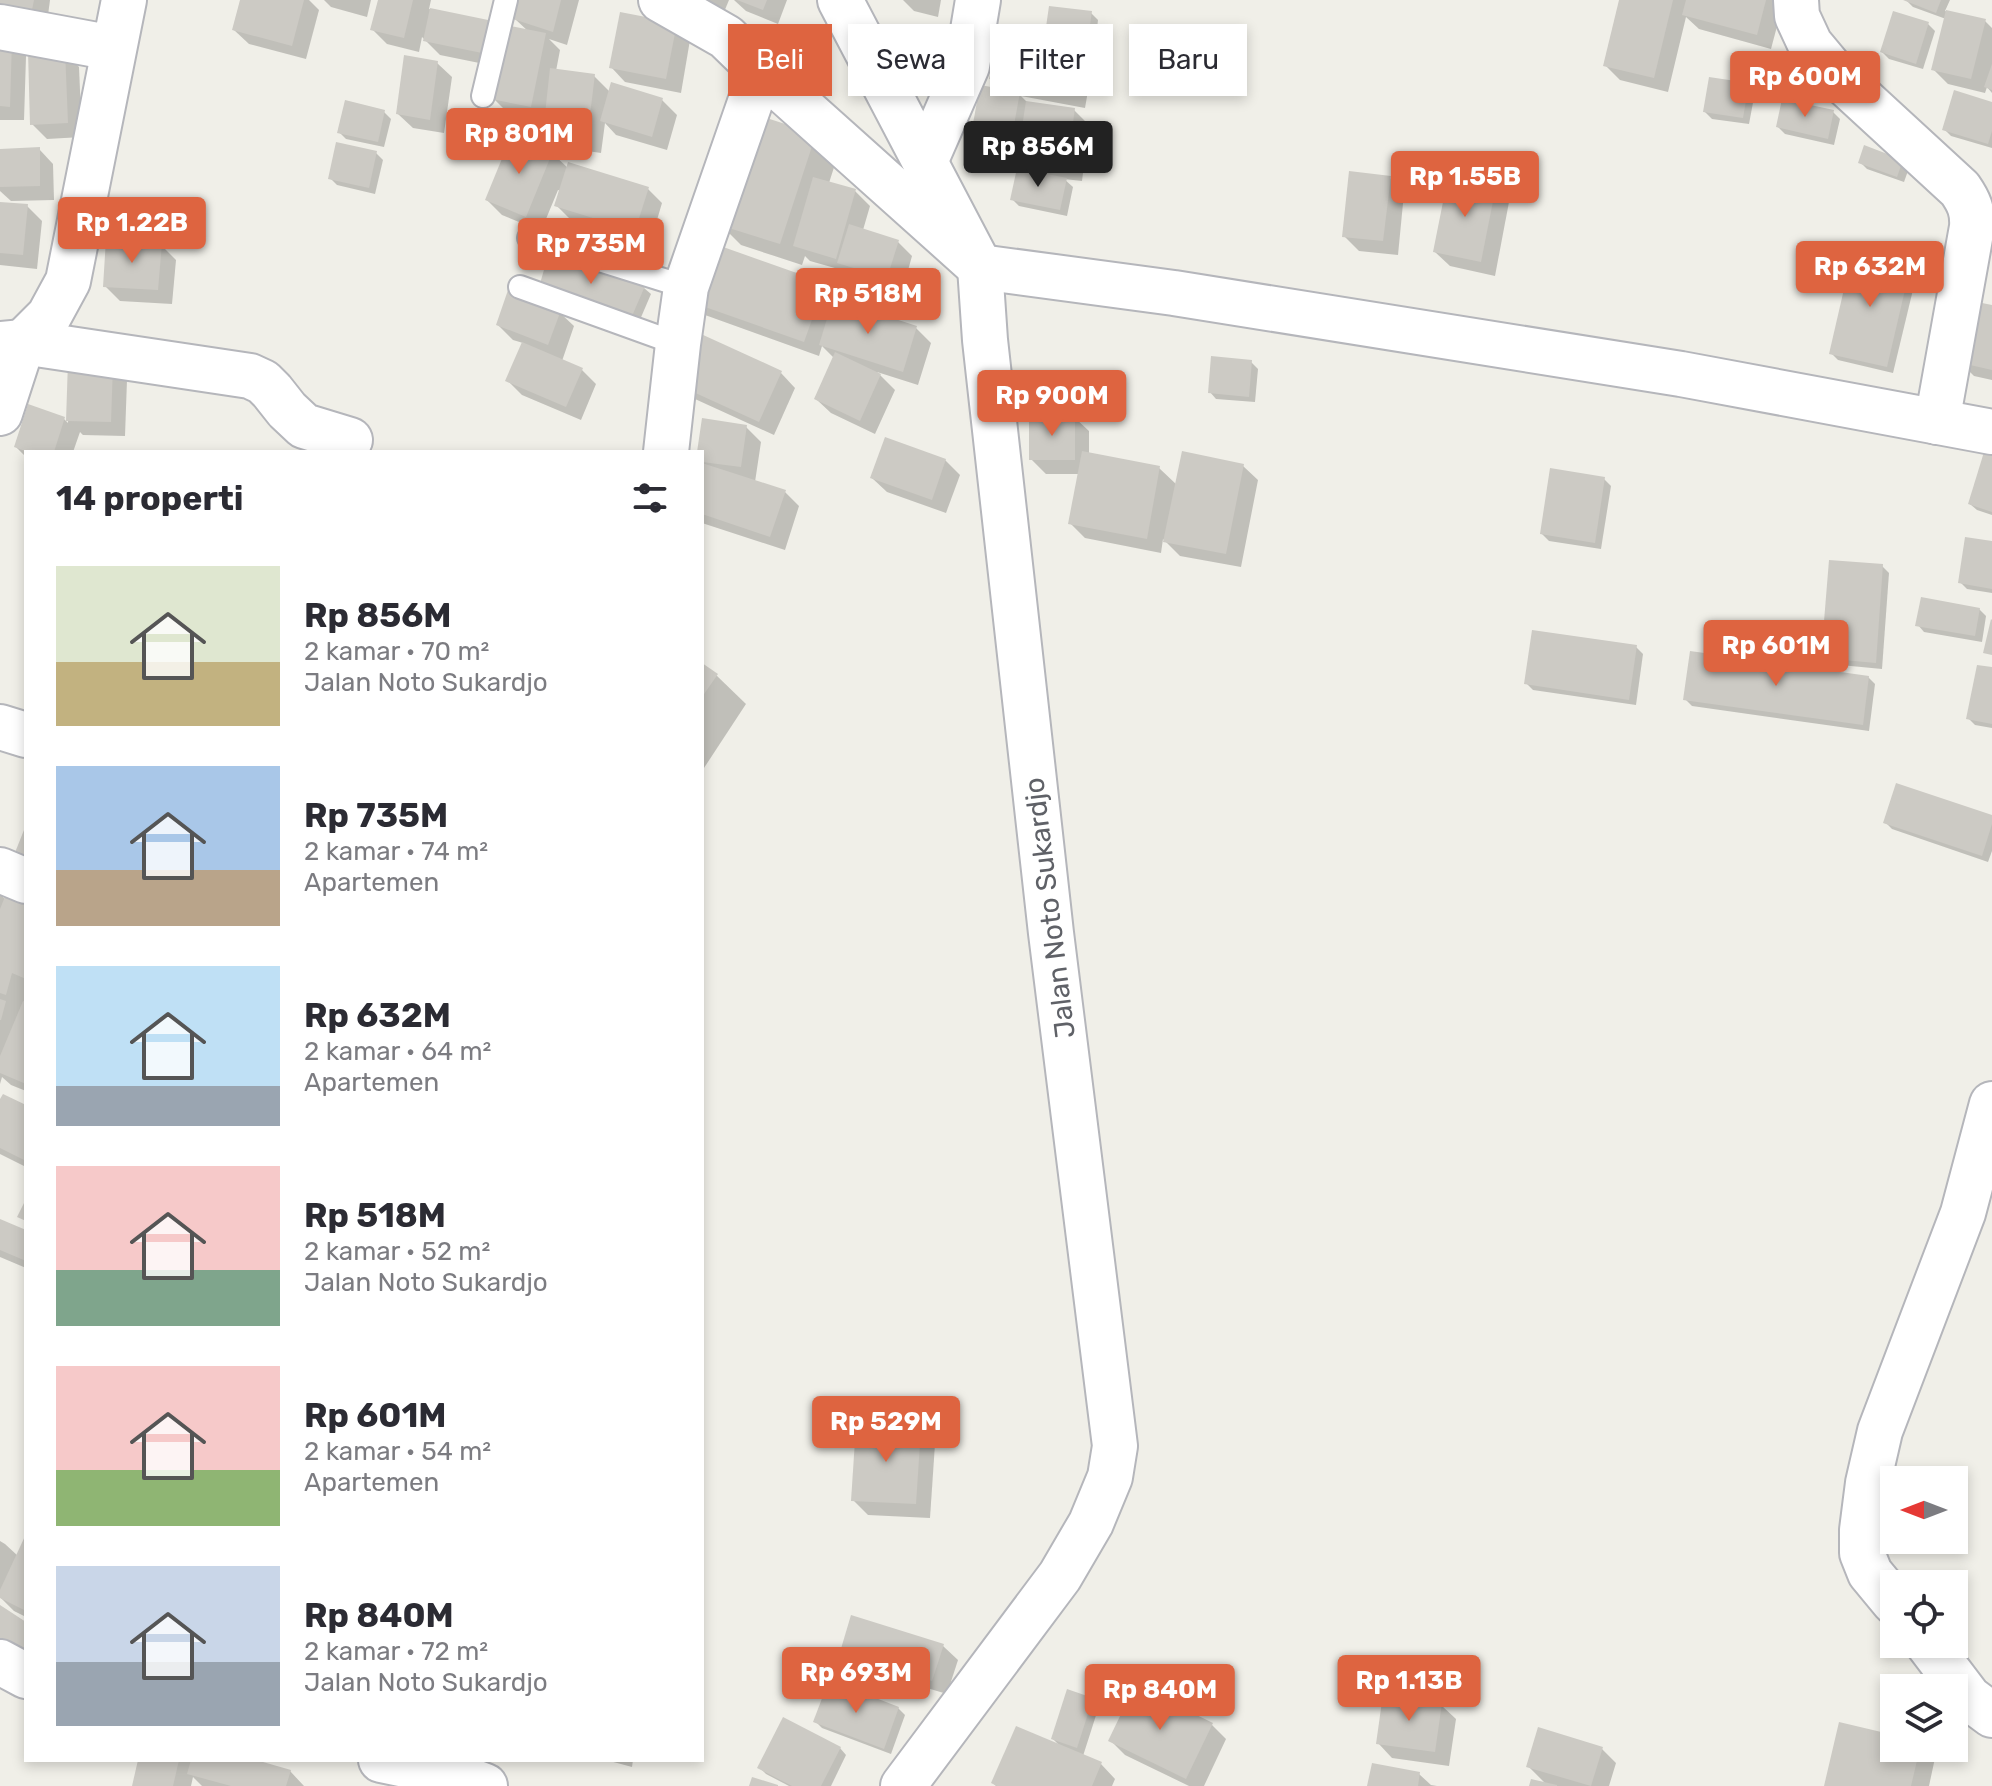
<!DOCTYPE html>
<html lang="id">
<meta charset="utf-8">
<style>
:root{--surface:#fff;--page:#f7f7f7;--text:#2b2b33;--muted:#7c7c81;--accent:#de6440}
body{margin:0;font-family:Rubik,sans-serif;background:var(--page);color:var(--text);height:100vh;display:flex;flex-direction:column;font-size:30px;white-space:nowrap}
*{box-sizing:border-box;margin:0}
p{font-size:26px;color:var(--muted)}
.icon{flex:none;width:44px;height:44px;fill:none;stroke:currentColor;stroke-width:2;stroke-linecap:round;stroke-linejoin:round}
.map{position:relative;flex:1;overflow:hidden}
.side{position:absolute;left:24px;top:450px;width:680px;height:1312px;display:flex;flex-direction:column;background:var(--surface);border-radius:0px;box-shadow:0 4px 12px #0003}
.side>*{flex:none}
.hud{position:absolute;left:728px;top:24px;width:760px;height:72px;display:flex;gap:16px}
.needle{width:52px;rotate:270deg}
.controls{position:absolute;left:1880px;top:1466px;display:grid;gap:16px}
.controls a{display:grid;place-items:center;width:88px;height:88px;border-radius:0px;background:var(--surface);box-shadow:0 4px 12px #0003;font-size:40px}
.price{position:absolute;translate:-50% -68px;padding:0 18px;border-radius:8px;background:var(--accent);color:#fff;font-size:26px;line-height:52px;filter:drop-shadow(0 2px 4px #0008)}
.price::after{content:'';position:absolute;left:50%;top:48px;width:24px;height:18px;margin-left:-12px;background:inherit;clip-path:polygon(0 0,100% 0,50% 100%)}
.price.current{background:#222;color:#fff}
ul{padding:0;list-style:none}
li{display:flex;align-items:center;gap:24px;height:200px;padding:0 32px}
li span{display:grid;place-items:center;flex:none;width:224px;height:160px;border-radius:0px;color:#555}
li>.icon{margin-inline-start:auto}
span .icon{width:96px;height:96px;fill:#fffc;stroke-width:1}
li b{font-size:34px}
h2{display:flex;justify-content:space-between;align-items:center;height:96px;padding:0 32px;font-size:34px}
.chip{padding:0 28px;border-radius:0px;background:var(--surface);box-shadow:0 4px 12px #0003;font-size:28px;line-height:72px}
.chip.current{background:var(--accent);color:#fff}
.map>svg:first-child{display:block}
</style>
<div class="map">
<svg width="1992" height="1786" viewBox="0 0 1992 1786">
<rect width="100%" height="100%" fill="#f0efe8"/>
<!-- shadow -->
<g fill="#0003">
<polygon points="0,0 50,0 47,23 0,17"/>
<polygon points="242,0 309,0 319,10 306,59 249,44 234,30"/>
<polygon points="324,0 371,0 367,17 331,7"/>
<polygon points="380,0 431,0 429,9 529,32 515,19 520,0 579,0 567,45 549,39 560,50 556,71 594,76 610,92 662,100 677,115 667,150 616,135 605,123 601,153 560,147 545,132 546,120 508,113 493,98 499,67 440,55 422,37 419,52 387,44 373,30"/>
<polygon points="686,0 729,0 722,17"/>
<polygon points="734,0 787,0 778,24 746,11"/>
<polygon points="903,0 941,0 938,17 914,11"/>
<polygon points="1621,0 1784,0 1771,49 1699,29 1686,17 1668,92 1620,80 1605,65"/>
<polygon points="1906,0 1950,0 1945,11 1985,21 1992,28 1992,93 1987,87 1985,93 1948,84 1933,69 1946,19 1913,7"/>
<polygon points="1091,13 1098,20 1096,38 1055,33 1048,26"/>
<polygon points="1928,24 1935,31 1923,69 1889,59 1882,52"/>
<polygon points="676,25 690,40 681,93 625,82 611,67"/>
<polygon points="0,41 11,41 26,56 24,120 0,120"/>
<polygon points="1079,42 1094,57 1085,108 1021,96 1028,103 1074,110 1089,125 1082,181 1064,179 1073,187 1067,216 1019,206 1012,199 1034,174 1019,159 987,154 972,139 1003,91 991,79"/>
<polygon points="65,52 79,67 82,137 47,139 32,124"/>
<polygon points="437,63 452,77 444,133 413,128 398,114"/>
<polygon points="1748,85 1755,92 1749,124 1712,119 1705,112"/>
<polygon points="1992,104 1992,148 1951,136 1944,129"/>
<polygon points="384,112 391,119 384,147 346,139 339,132"/>
<polygon points="1833,112 1840,119 1834,145 1785,134 1778,127"/>
<polygon points="753,116 837,158 829,183 855,191 870,206 863,230 898,242 912,256 902,292 854,277 849,272 810,261 805,256 802,265 741,245 719,223"/>
<polygon points="513,137 552,153 568,168 648,189 662,203 650,244 571,220 556,205 561,191 558,190 541,231 502,215 487,200"/>
<polygon points="1865,148 1909,168 1904,182 1867,169 1860,162"/>
<polygon points="39,149 53,164 54,200 11,201 0,191 0,150"/>
<polygon points="376,153 383,160 375,194 337,185 330,178"/>
<polygon points="1390,178 1404,193 1398,255 1359,251 1344,236"/>
<polygon points="1495,187 1509,202 1495,276 1450,266 1435,252"/>
<polygon points="0,204 27,206 42,221 37,269 0,265"/>
<polygon points="161,245 176,260 172,304 120,301 105,286"/>
<polygon points="1910,266 1917,273 1893,373 1838,360 1831,353"/>
<polygon points="824,284 838,299 837,302 916,328 931,343 918,385 877,372 895,390 875,434 831,413 816,399 834,358 822,346 819,356 705,315 691,300"/>
<polygon points="644,288 651,294 639,322 548,293"/>
<polygon points="1992,308 1992,380 1974,376 1959,361"/>
<polygon points="559,312 574,326 562,361 582,370 596,384 581,420 522,395 508,381 523,343 513,340 498,325"/>
<polygon points="1251,362 1258,369 1255,402 1216,399 1210,392"/>
<polygon points="70,363 113,366 127,380 125,436 83,435 80,432 73,452 26,452 26,457 16,447 29,407 64,419 68,423"/>
<polygon points="781,373 795,388 774,435 695,399 680,384"/>
<polygon points="1074,417 1089,431 1089,454 1159,468 1177,485 1243,466 1258,480 1241,567 1180,556 1163,539 1161,553 1085,538 1070,523 1079,474 1046,474 1031,459"/>
<polygon points="746,427 761,442 755,482 785,492 799,506 785,550 702,523 702,452 699,452"/>
<polygon points="1992,442 1992,515 1977,510 1970,504"/>
<polygon points="945,460 960,475 946,513 887,492 872,478"/>
<polygon points="1604,479 1611,486 1601,549 1549,541 1542,534"/>
<polygon points="1992,543 1992,593 1967,589 1960,582"/>
<polygon points="1882,566 1889,573 1882,669 1830,664 1823,657"/>
<polygon points="1979,609 1986,616 1982,642 1924,632 1918,625"/>
<polygon points="1636,647 1643,654 1636,705 1533,690 1526,683"/>
<polygon points="702,666 716,675 746,704 702,771"/>
<polygon points="1992,669 1992,728 1975,725 1968,718"/>
<polygon points="1868,677 1875,684 1869,731 1692,706 1685,699"/>
<polygon points="1992,817 1992,851 1988,862 1892,829 1885,822"/>
<polygon points="0,894 6,900 26,898 26,1091 11,1085 2,1077 0,1084"/>
<polygon points="0,1103 26,1108 26,1167 0,1154"/>
<polygon points="0,1221 26,1232 26,1268 0,1257"/>
<polygon points="920,1430 935,1444 930,1518 868,1515 853,1500"/>
<polygon points="26,1539 26,1617 14,1611 0,1597 0,1541 5,1544 18,1556"/>
<polygon points="943,1646 958,1660 947,1694 857,1667 842,1652"/>
<polygon points="1092,1699 1099,1706 1083,1756 1101,1764 1115,1779 1112,1786 996,1786 993,1783 1061,1747 1053,1739"/>
<polygon points="1441,1705 1456,1719 1449,1766 1392,1758 1378,1743"/>
<polygon points="898,1708 905,1715 891,1754 822,1728 815,1721"/>
<polygon points="1212,1725 1226,1739 1204,1786 1189,1786 1125,1755 1111,1741"/>
<polygon points="1894,1737 1894,1748 1925,1748 1935,1758 1929,1786 1826,1786"/>
<polygon points="840,1748 846,1755 831,1786 789,1786 766,1774 759,1767"/>
<polygon points="1602,1749 1616,1763 1609,1786 1531,1786 1546,1784 1528,1766"/>
<polygon points="140,1760 248,1760 290,1771 304,1786 202,1786 193,1777 191,1786 134,1786"/>
<polygon points="606,1760 633,1760 632,1767"/>
<polygon points="1419,1774 1431,1785 1437,1786 1369,1786"/>
</g>
<!-- building -->
<g fill="#cccac4">
<polygon points="0,0 34,0 32,10 0,5"/>
<polygon points="240,0 304,0 292,46 232,30"/>
<polygon points="378,0 413,0 404,38 370,30"/>
<polygon points="518,0 561,0 553,32 513,19"/>
<polygon points="737,0 767,0 763,10"/>
<polygon points="1619,0 1673,0 1654,78 1603,66"/>
<polygon points="1686,0 1766,0 1757,35 1682,15"/>
<polygon points="1903,0 1941,0 1936,13"/>
<polygon points="1049,6 1092,11 1089,32 1046,27"/>
<polygon points="430,8 493,21 487,54 423,41"/>
<polygon points="1946,10 1986,19 1971,79 1931,70"/>
<polygon points="1893,11 1929,22 1916,64 1880,52"/>
<polygon points="620,12 677,23 666,79 609,68"/>
<polygon points="505,25 546,33 531,107 491,99"/>
<polygon points="999,25 1080,40 1071,94 989,79"/>
<polygon points="0,39 12,39 10,107 0,106"/>
<polygon points="65,50 68,123 30,125 28,51"/>
<polygon points="404,55 438,61 430,120 396,114"/>
<polygon points="1992,64 1992,90 1984,87"/>
<polygon points="550,68 595,74 587,139 543,133"/>
<polygon points="1709,77 1749,83 1743,118 1703,112"/>
<polygon points="611,82 663,98 652,137 600,121"/>
<polygon points="980,85 1020,92 1010,147 970,140"/>
<polygon points="1954,90 1992,102 1992,131 1988,144 1942,130"/>
<polygon points="1782,99 1834,110 1828,139 1776,127"/>
<polygon points="345,100 385,110 378,142 337,133"/>
<polygon points="1026,101 1075,108 1067,167 1017,160"/>
<polygon points="751,113 816,134 780,244 716,224"/>
<polygon points="512,134 553,151 526,217 485,200"/>
<polygon points="336,142 377,151 369,188 328,179"/>
<polygon points="1864,145 1903,160 1897,177 1858,163"/>
<polygon points="40,147 40,186 0,187 0,149"/>
<polygon points="568,162 649,187 635,231 554,206"/>
<polygon points="1017,168 1067,178 1060,210 1010,200"/>
<polygon points="1349,171 1391,176 1383,241 1342,237"/>
<polygon points="813,177 856,189 836,259 793,246"/>
<polygon points="1448,177 1496,186 1481,262 1433,252"/>
<polygon points="0,202 28,204 23,255 0,253"/>
<polygon points="849,224 899,240 887,278 837,263"/>
<polygon points="106,239 162,243 158,290 103,287"/>
<polygon points="709,242 825,283 804,342 688,301"/>
<polygon points="1853,250 1911,264 1887,367 1829,354"/>
<polygon points="548,256 645,286 632,316 539,287"/>
<polygon points="508,290 561,310 548,345 496,325"/>
<polygon points="833,299 917,326 903,372 819,345"/>
<polygon points="1972,301 1992,305 1992,370 1957,362"/>
<polygon points="701,334 782,371 759,422 678,385"/>
<polygon points="522,342 583,368 566,407 505,381"/>
<polygon points="835,352 881,374 860,421 814,399"/>
<polygon points="1211,356 1252,360 1249,397 1208,393"/>
<polygon points="68,361 113,364 111,422 66,421"/>
<polygon points="28,404 65,417 54,452 28,452 14,447"/>
<rect x="1029" y="415" width="46" height="45"/>
<polygon points="702,418 747,425 741,467 702,462 702,452 697,452"/>
<polygon points="885,437 946,459 932,500 870,478"/>
<polygon points="1988,439 1992,440 1992,512 1968,504"/>
<polygon points="1082,451 1160,466 1147,539 1068,524"/>
<polygon points="1182,451 1244,464 1226,554 1163,542"/>
<polygon points="702,463 786,490 770,537 702,514"/>
<polygon points="1550,468 1605,477 1595,543 1540,534"/>
<polygon points="1965,537 1992,541 1992,589 1958,583"/>
<polygon points="1829,560 1883,564 1876,663 1821,658"/>
<polygon points="1921,597 1980,608 1975,636 1915,626"/>
<polygon points="1991,619 1992,620 1992,655 1983,653"/>
<polygon points="1532,630 1637,645 1629,700 1524,684"/>
<polygon points="1690,651 1869,676 1863,725 1683,700"/>
<polygon points="702,663 718,674 702,697"/>
<polygon points="1977,665 1992,667 1992,724 1966,719"/>
<polygon points="1896,783 1992,815 1992,824 1982,856 1883,823"/>
<polygon points="26,825 26,871 10,865"/>
<polygon points="8,889 26,896 26,979 12,973 6,995 0,993 0,909"/>
<polygon points="0,999 6,1001 1,1020 0,1020"/>
<polygon points="23,1001 26,1002 26,1084 0,1073 0,1056"/>
<polygon points="3,1094 26,1105 26,1161 0,1148 0,1099"/>
<polygon points="26,1199 26,1221 17,1217"/>
<polygon points="0,1219 26,1230 26,1261 0,1250"/>
<polygon points="856,1425 921,1428 916,1504 851,1501"/>
<polygon points="26,1534 26,1611 0,1598 0,1590"/>
<polygon points="0,1605 26,1622 26,1672 0,1655"/>
<polygon points="851,1615 944,1644 932,1681 840,1652"/>
<polygon points="829,1680 899,1707 884,1749 813,1722"/>
<polygon points="1135,1685 1213,1723 1186,1779 1108,1741"/>
<polygon points="1067,1689 1093,1698 1077,1748 1051,1739"/>
<polygon points="1383,1694 1442,1703 1435,1752 1376,1744"/>
<polygon points="783,1717 841,1747 821,1786 792,1786 757,1768"/>
<polygon points="1839,1722 1894,1735 1894,1748 1920,1748 1911,1786 1824,1786"/>
<polygon points="1016,1726 1102,1762 1092,1786 997,1786 991,1783"/>
<polygon points="1538,1727 1603,1747 1591,1786 1526,1767"/>
<polygon points="138,1760 179,1760 173,1786 132,1786"/>
<polygon points="191,1760 256,1760 291,1770 286,1786 231,1786 187,1774"/>
<polygon points="1372,1763 1420,1772 1418,1786 1367,1786"/>
<polygon points="752,1777 778,1785 778,1786 749,1786"/>
<polygon points="1531,1779 1557,1785 1557,1786 1529,1786"/>
</g>
<g fill="none" stroke-linecap="round" stroke-linejoin="round">
<defs>
<g id="lane">
<polyline points="483,96 506,0"/>
<polyline points="529,238 686,287"/>
<polyline points="520,287 678,344"/>
</g>
<g id="street">
<polyline points="661,0 726,37 761,71 980,267 1174,293 1681,374 1992,432"/>
<polyline points="840,0 980,267 985,340 1051,933 1115,1446 1110,1477 1091,1523 1060,1576 903,1786"/>
<path d="M1796 0 1797 16 1810 44 1835 74 1960 189C1969 202 1973 211 1972 227L1937 422"/>
<polyline points="0,27 113,48"/>
<polyline points="925,162 967,66 978,0"/>
<polyline points="2,344 23,342 250,376 263,382 272,391 287,410 304,426 350,440"/>
<polyline points="0,413 23,342 49,316 68,281 124,0"/>
<polyline points="666,452 678,344 686,287 761,71"/>
<polyline points="0,727 26,735"/>
<polyline points="0,870 26,881"/>
<polyline points="1894,1602 1870,1573 1862,1553 1862,1530 1868,1483 1880,1431 1963,1213 1992,1104"/>
<polyline points="1928,1644 1969,1698 1992,1715"/>
<polyline points="0,1662 26,1676"/>
<polyline points="381,1760 459,1776 485,1786"/>
</g>
</defs>
<!-- lane casing -->
<use href="#lane" stroke="#b5b6bb" stroke-width="26"/>
<!-- street casing -->
<use href="#street" stroke="#b5b6bb" stroke-width="48"/>
<!-- lane -->
<use href="#lane" stroke="#fff" stroke-width="22"/>
<!-- street -->
<use href="#street" stroke="#fff" stroke-width="44"/>
</g>
<g text-anchor="middle" stroke-width="6" stroke-linejoin="round" paint-order="stroke">
<!-- street labels -->
<g font-size="28" fill="#5f6167" stroke="#fff">
<text transform="translate(1049 908) rotate(-97)" y="10">Jalan Noto Sukardjo</text>
</g>
</g>
</svg>
<div class="controls">
<a><svg class="needle" viewBox="-14 -14 28 28"><path d="M0-13l5 13h-10z" fill="#e53935"/><path d="M0 13l5-13h-10z" fill="#7c7c81"/></svg></a>
<a><svg class="icon" aria-label="locate" viewBox="0 0 24 24"><circle cx="12" cy="12" r="6"/><path d="M12 2v4M12 18v4M2 12h4M18 12h4"/></svg></a>
<a><svg class="icon" aria-label="layers" viewBox="0 0 24 24"><path d="M12 4l9 5-9 5-9-5zM3 14l9 5 9-5"/></svg></a>
</div>
<b class="price" style="left:1805px;top:119px">Rp 600M</b>
<b class="price" style="left:519px;top:176px">Rp 801M</b>
<b class="price current" style="left:1038px;top:189px">Rp 856M</b>
<b class="price" style="left:1465px;top:219px">Rp 1.55B</b>
<b class="price" style="left:132px;top:265px">Rp 1.22B</b>
<b class="price" style="left:591px;top:286px">Rp 735M</b>
<b class="price" style="left:1870px;top:309px">Rp 632M</b>
<b class="price" style="left:868px;top:336px">Rp 518M</b>
<b class="price" style="left:1052px;top:438px">Rp 900M</b>
<b class="price" style="left:1776px;top:688px">Rp 601M</b>
<b class="price" style="left:886px;top:1464px">Rp 529M</b>
<b class="price" style="left:856px;top:1715px">Rp 693M</b>
<b class="price" style="left:1409px;top:1723px">Rp 1.13B</b>
<b class="price" style="left:1160px;top:1732px">Rp 840M</b>
<div class="hud">
<a class="chip current">Beli</a>
<a class="chip">Sewa</a>
<a class="chip">Filter</a>
<a class="chip">Baru</a>
</div>
<section class="side">
<h2>14 properti<svg class="icon" aria-label="filters" viewBox="0 0 24 24"><path d="M4 7h16M4 17h16"/><circle cx="9" cy="7" r="2"/><circle cx="15" cy="17" r="2"/></svg></h2>
<ul>
<li><span style="background:linear-gradient(#dfe7d0 60%,#c2b280 0)"><svg class="icon" aria-label="home" viewBox="0 0 24 24"><path d="M3 11l9-7 9 7M6 9v11h12V9"/></svg></span><div><b>Rp 856M</b><p>2 kamar · 70 m²</p><p>Jalan Noto Sukardjo</p></div></li>
<li><span style="background:linear-gradient(#a9c7e8 65%,#b9a48a 0)"><svg class="icon" aria-label="home" viewBox="0 0 24 24"><path d="M3 11l9-7 9 7M6 9v11h12V9"/></svg></span><div><b>Rp 735M</b><p>2 kamar · 74 m²</p><p>Apartemen</p></div></li>
<li><span style="background:linear-gradient(#bfe0f5 75%,#9aa5b1 0)"><svg class="icon" aria-label="home" viewBox="0 0 24 24"><path d="M3 11l9-7 9 7M6 9v11h12V9"/></svg></span><div><b>Rp 632M</b><p>2 kamar · 64 m²</p><p>Apartemen</p></div></li>
<li><span style="background:linear-gradient(#f6c9c9 65%,#7fa58c 0)"><svg class="icon" aria-label="home" viewBox="0 0 24 24"><path d="M3 11l9-7 9 7M6 9v11h12V9"/></svg></span><div><b>Rp 518M</b><p>2 kamar · 52 m²</p><p>Jalan Noto Sukardjo</p></div></li>
<li><span style="background:linear-gradient(#f6c9c9 65%,#8fb573 0)"><svg class="icon" aria-label="home" viewBox="0 0 24 24"><path d="M3 11l9-7 9 7M6 9v11h12V9"/></svg></span><div><b>Rp 601M</b><p>2 kamar · 54 m²</p><p>Apartemen</p></div></li>
<li><span style="background:linear-gradient(#c9d6e8 60%,#9aa5b1 0)"><svg class="icon" aria-label="home" viewBox="0 0 24 24"><path d="M3 11l9-7 9 7M6 9v11h12V9"/></svg></span><div><b>Rp 840M</b><p>2 kamar · 72 m²</p><p>Jalan Noto Sukardjo</p></div></li>
</ul>
</section>
</div>
